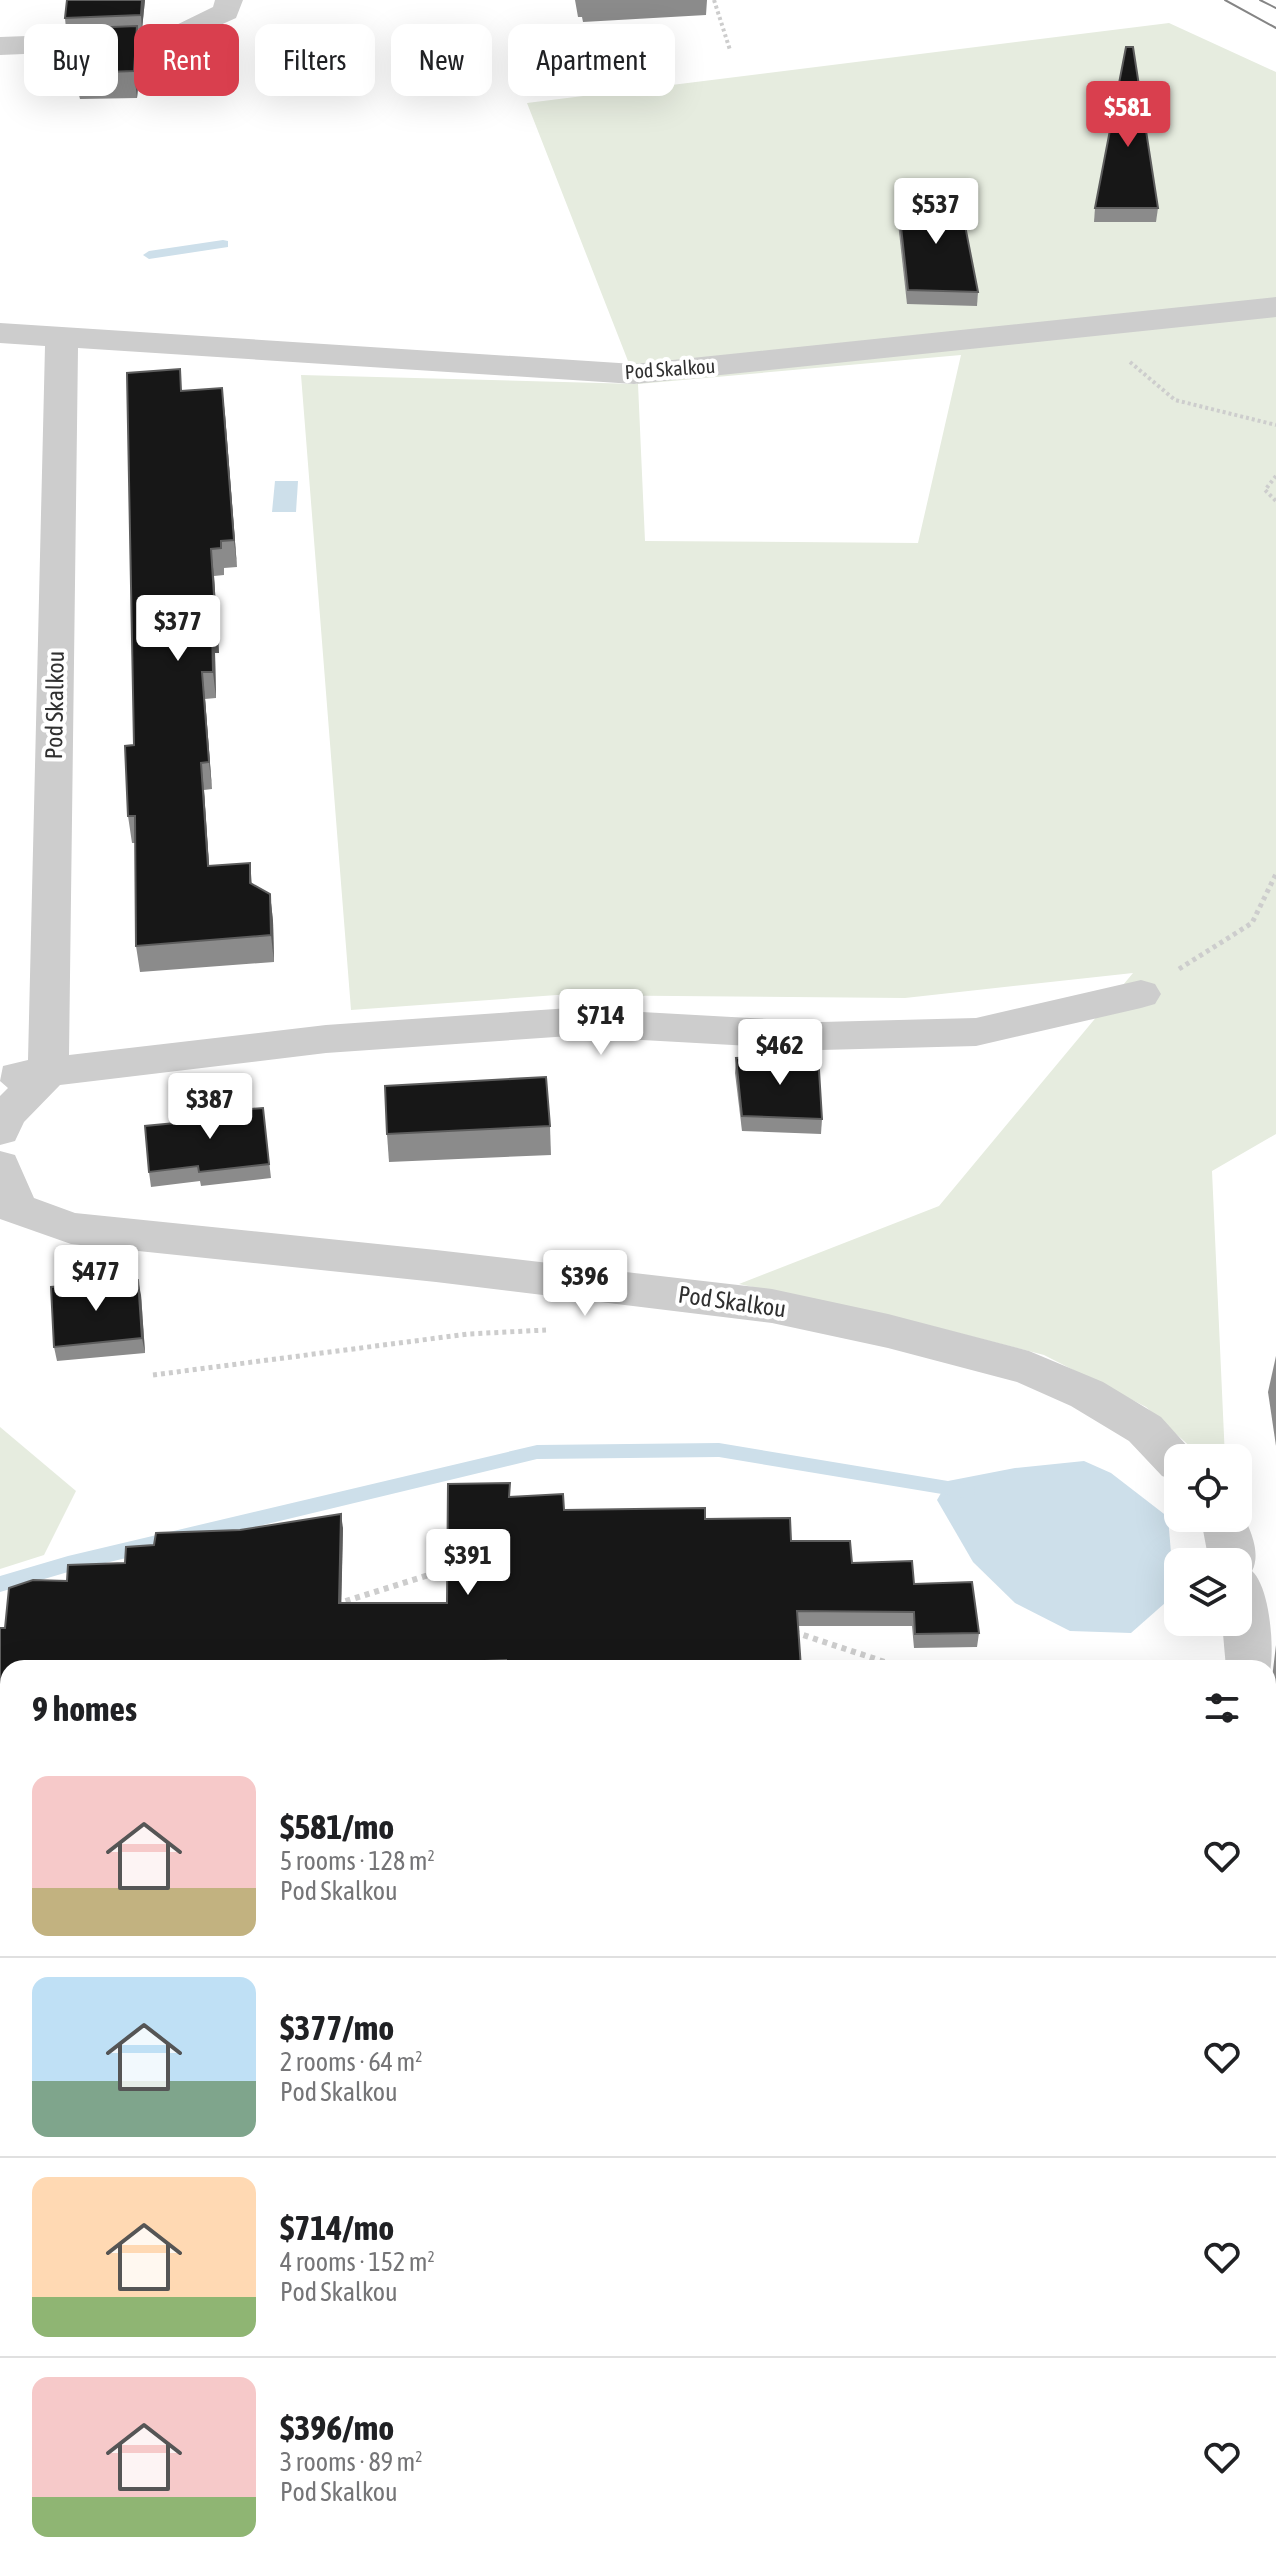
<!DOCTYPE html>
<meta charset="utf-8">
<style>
:root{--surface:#fff;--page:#f2f2f2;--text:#202124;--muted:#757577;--line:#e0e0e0;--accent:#d93f4e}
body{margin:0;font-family:"Asap Condensed",sans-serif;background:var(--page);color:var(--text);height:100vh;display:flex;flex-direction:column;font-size:30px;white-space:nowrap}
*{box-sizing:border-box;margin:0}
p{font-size:26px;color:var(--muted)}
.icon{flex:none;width:44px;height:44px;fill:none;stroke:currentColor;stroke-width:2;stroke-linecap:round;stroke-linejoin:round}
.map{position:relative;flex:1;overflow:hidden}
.drawer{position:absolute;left:0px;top:1660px;width:1276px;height:914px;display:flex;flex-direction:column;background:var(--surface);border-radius:24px 24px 0 0;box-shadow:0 8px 32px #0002}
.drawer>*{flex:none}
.top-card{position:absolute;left:24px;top:24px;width:800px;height:72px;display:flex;gap:16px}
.controls{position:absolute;left:1164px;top:1444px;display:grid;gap:16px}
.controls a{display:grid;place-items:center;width:88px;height:88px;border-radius:16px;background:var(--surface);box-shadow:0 8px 32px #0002;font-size:40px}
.price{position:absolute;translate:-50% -68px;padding:0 18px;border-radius:8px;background:#fff;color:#222;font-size:26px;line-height:52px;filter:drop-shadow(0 2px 4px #0008)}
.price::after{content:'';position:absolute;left:50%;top:48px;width:24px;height:18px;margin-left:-12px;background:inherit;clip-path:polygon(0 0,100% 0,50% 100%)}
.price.selected{background:var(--accent);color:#fff}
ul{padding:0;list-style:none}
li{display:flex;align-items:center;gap:24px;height:200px;padding:0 32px}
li+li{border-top:2px solid var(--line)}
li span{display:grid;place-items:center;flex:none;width:224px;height:160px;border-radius:16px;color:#555}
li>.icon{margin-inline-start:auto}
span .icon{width:96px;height:96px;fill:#fffc;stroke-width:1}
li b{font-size:34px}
h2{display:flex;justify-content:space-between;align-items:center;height:96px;padding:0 32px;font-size:34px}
.chip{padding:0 28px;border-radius:16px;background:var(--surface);box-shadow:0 8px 32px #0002;font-size:28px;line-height:72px}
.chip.selected{background:var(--accent);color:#fff}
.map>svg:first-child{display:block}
</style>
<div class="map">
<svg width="1276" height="2573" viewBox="0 0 1276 2573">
<rect width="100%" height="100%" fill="#fff"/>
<!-- green -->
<g fill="#e6ecdf" fill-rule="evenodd">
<path d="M1169 23 1276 72V1134L1212 1171 1225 1458H1203L1146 1407 1044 1355 931 1326 739 1284 939 1206 1133 973 905 998 557 995 351 1010 301 375 637 384 527 103ZM961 355 918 543 645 541 638 384Z"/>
<polygon points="0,1427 76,1491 44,1555 0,1569"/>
<polygon points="1268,1915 1276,1917 1276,2444 1268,2442"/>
<polygon points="8,2065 8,2566 1092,2566 1092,2573 0,2573 0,2067"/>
</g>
<!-- water -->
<g fill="#cddfea">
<polygon points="275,481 298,481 296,512 272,512"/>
<polygon points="1084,1461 1111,1473 1168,1517 1172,1565 1165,1603 1131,1633 1070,1631 1015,1603 973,1562 937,1500 948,1481 1015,1468"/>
</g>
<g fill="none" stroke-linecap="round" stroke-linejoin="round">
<!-- stream -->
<g fill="#cddfea" fill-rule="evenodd">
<polygon points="223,240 228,241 228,247 149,259 143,255 149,251"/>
<polygon points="719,1443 966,1484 973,1486 976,1491 973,1496 966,1498 719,1457 537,1459 68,1572 0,1592 0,1576 68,1556 537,1445"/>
</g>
<!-- path-far2 -->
<g stroke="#cdcdcd" stroke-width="4" stroke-dasharray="3 3" stroke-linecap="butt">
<polyline points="714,0 730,50"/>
<polyline points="1130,362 1175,400 1276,425"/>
<polyline points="1276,476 1265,490 1276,501"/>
</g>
<!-- path-far1 -->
<g stroke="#cdcdcd" stroke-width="5" stroke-dasharray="4 4" stroke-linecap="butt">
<polyline points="1179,969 1252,923 1276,874"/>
<polyline points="153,1375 468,1334 546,1330"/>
</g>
<!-- path -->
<g stroke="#cdcdcd" stroke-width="6" stroke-dasharray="5 5" stroke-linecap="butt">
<polyline points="336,1604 429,1575 450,1576"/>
<polyline points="794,1632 903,1668"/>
<polyline points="0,1837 8,1838"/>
<polyline points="659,2566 689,2573"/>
<polyline points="179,2573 367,2566"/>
</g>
<!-- minor -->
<g fill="#cdcdcd" fill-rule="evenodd">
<polygon points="215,0 243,0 236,18 169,48 0,55 0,37 164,31 213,7"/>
<polygon points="1276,297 1276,317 634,384 78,348 69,1055 326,1025 570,1008 821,1022 976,1018 1141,980 1155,984 1161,994 1155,1004 1141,1008 976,1046 821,1050 570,1036 326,1053 60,1085 24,1122 15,1141 0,1145 0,1096 8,1088 0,1081 3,1066 28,1060 45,346 0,343 0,323 634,364"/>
<polygon points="0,1151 15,1155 34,1198 75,1213 436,1250 772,1289 888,1314 1029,1351 1103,1382 1161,1417 1198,1458 1178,1458 1178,1481 1162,1476 1129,1441 1071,1406 1017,1382 888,1348 772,1323 436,1282 71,1244 0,1219"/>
<path d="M1238 1507C1249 1525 1262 1552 1252 1571 1271 1588 1276 1658 1268 1680V1668H1226L1222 1622H1238V1562H1209L1203 1530 1197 1518H1238Z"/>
<polygon points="1268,1840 1276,1841 1276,1885 1268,1884"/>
<polygon points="8,1946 8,1992 0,1995 0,1949"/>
</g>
<!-- tram -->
<g stroke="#858585" stroke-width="2">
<polyline points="1225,0 1276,28"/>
<polyline points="1260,0 1276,8"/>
</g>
</g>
<!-- wall -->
<g fill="#8b8b8b">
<polygon points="67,0 145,0 142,29 138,29 141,52 137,98 80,99 79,95 59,96 56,69 66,29 65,18"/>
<polygon points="575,0 707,0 706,15 583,22 582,17 578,17"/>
<polygon points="898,200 978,292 977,306 907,304 897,214"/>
<polygon points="1095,208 1158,208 1156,222 1094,222"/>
<polygon points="183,391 225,415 237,567 224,568 224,575 214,576 219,653 215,653 216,698 205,699 212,789 204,790 209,866 250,863 252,884 270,894 273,921 274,962 140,972 136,946 136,843 132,843 128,816 134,745"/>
<polygon points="736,1058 822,1119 821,1134 742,1131 735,1073"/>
<polygon points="263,1108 271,1178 201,1186 200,1181 151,1187 149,1172 186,1122 228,1111"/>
<polygon points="550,1126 551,1155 389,1162 387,1134"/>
<polygon points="141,1295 145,1353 57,1361 54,1347"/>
<polygon points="1276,1356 1276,1446 1268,1392"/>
<polygon points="510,1497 564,1510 705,1519 791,1541 914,1584 979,1633 977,1647 914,1648 912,1626 798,1626 801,1668 8,1668 8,1822 0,1823 0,1628 5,1628 67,1581 125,1563 154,1545 343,1528 341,1603 447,1603"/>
<polygon points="1276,1645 1276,1691 1269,1690 1273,1670"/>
</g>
<!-- shaded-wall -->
<g fill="#5d5d5d">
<polygon points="142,0 145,0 142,29 141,15"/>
<polygon points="137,26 141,52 137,98 134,71"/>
<polygon points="222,388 225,415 237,567 234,540"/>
<polygon points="211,549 214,576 219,653 215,653 216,698 213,672 212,627"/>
<polygon points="202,672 205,699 212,789 209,762"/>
<polygon points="201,763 204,790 211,893 208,866"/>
<polygon points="270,894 273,921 274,962 271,935"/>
<polygon points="138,1280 141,1295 145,1353 142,1338"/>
<polygon points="341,1514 343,1528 341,1618 339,1603"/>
</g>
<!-- building -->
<g fill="#171717" stroke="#5d5d5d" stroke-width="2">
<polygon points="67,0 142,0 141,15 65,18"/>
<polygon points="137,26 134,71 76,73 76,68 56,69 60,29"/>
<polygon points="1126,47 1133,47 1158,208 1095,208"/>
<polygon points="898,200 960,200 978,292 908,290"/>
<polygon points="180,369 181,391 222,388 234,540 221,541 221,548 211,549 216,626 212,627 213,672 202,672 209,762 201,763 208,866 250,863 250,883 270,894 271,935 136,946 135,816 128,816 125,746 134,745 127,373"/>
<polygon points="818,1054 822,1119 742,1116 736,1058"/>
<polygon points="546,1077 550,1126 387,1134 385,1086"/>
<polygon points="218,1106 228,1111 263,1108 269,1164 199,1172 198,1166 149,1172 145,1126 186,1122 203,1107"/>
<polygon points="138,1280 142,1338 54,1347 51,1287"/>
<polygon points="510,1483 509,1497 563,1494 564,1510 705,1508 705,1519 790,1518 791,1541 850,1541 852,1563 912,1561 914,1584 972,1582 979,1633 915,1634 914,1612 797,1611 801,1668 506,1668 506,1660 327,1668 8,1668 8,1808 0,1809 0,1628 5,1628 9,1588 33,1580 67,1581 68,1565 125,1563 126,1547 154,1545 156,1533 240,1530 341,1514 339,1603 447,1603 448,1484"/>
<polygon points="1268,2503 1276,2507 1276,2573 1197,2573 1200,2566 1268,2566"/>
</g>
<g text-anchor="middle" stroke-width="8" stroke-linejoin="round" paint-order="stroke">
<!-- far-street labels -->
<g font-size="20" fill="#303030" stroke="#fff">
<text transform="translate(670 369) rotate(-4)" y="7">Pod Skalkou</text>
</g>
<!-- street labels -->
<g font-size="24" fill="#303030" stroke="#fff">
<text transform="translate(55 705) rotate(-89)" y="8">Pod Skalkou</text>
<text transform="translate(732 1302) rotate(8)" y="8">Pod Skalkou</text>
</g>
</g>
</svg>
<div class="controls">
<a><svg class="icon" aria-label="locate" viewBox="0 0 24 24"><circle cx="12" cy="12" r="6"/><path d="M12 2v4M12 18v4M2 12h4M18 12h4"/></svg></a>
<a><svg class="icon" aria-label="layers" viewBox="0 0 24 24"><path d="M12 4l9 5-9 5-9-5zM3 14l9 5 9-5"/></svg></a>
</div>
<b class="price selected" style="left:1128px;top:149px">$581</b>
<b class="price" style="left:936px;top:246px">$537</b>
<b class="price" style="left:178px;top:663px">$377</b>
<b class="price" style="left:601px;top:1057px">$714</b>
<b class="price" style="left:780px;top:1087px">$462</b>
<b class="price" style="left:210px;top:1141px">$387</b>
<b class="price" style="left:96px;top:1313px">$477</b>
<b class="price" style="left:585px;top:1318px">$396</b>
<b class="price" style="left:468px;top:1597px">$391</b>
<div class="top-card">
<a class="chip">Buy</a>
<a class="chip selected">Rent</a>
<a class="chip">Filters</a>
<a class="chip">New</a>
<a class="chip">Apartment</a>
</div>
<section class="drawer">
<h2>9 homes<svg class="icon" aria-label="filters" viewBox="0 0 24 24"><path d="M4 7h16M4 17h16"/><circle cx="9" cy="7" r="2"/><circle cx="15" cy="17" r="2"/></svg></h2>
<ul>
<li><span style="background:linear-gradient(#f6c9c9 70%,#c2b280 0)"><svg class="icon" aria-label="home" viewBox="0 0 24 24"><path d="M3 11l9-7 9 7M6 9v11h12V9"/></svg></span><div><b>$581/mo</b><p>5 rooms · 128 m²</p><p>Pod Skalkou</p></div><svg class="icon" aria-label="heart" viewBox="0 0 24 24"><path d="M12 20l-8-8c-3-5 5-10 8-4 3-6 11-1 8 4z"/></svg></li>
<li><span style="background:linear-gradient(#bfe0f5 65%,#7fa58c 0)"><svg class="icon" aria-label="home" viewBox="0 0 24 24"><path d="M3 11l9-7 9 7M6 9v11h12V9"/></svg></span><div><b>$377/mo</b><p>2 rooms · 64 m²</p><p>Pod Skalkou</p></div><svg class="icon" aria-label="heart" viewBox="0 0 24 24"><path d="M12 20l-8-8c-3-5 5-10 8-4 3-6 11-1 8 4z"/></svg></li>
<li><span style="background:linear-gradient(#ffd9b3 75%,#8fb573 0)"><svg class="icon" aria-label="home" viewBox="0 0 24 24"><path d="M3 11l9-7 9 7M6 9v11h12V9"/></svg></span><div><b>$714/mo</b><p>4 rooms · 152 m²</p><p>Pod Skalkou</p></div><svg class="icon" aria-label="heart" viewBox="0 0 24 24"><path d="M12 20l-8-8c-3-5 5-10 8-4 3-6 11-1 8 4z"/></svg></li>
<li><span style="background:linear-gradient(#f6c9c9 75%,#8fb573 0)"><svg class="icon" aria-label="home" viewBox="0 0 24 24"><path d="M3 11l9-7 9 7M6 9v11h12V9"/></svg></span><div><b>$396/mo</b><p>3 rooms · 89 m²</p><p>Pod Skalkou</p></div><svg class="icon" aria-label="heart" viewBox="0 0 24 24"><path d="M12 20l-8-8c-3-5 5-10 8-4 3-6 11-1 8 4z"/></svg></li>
</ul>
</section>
</div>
